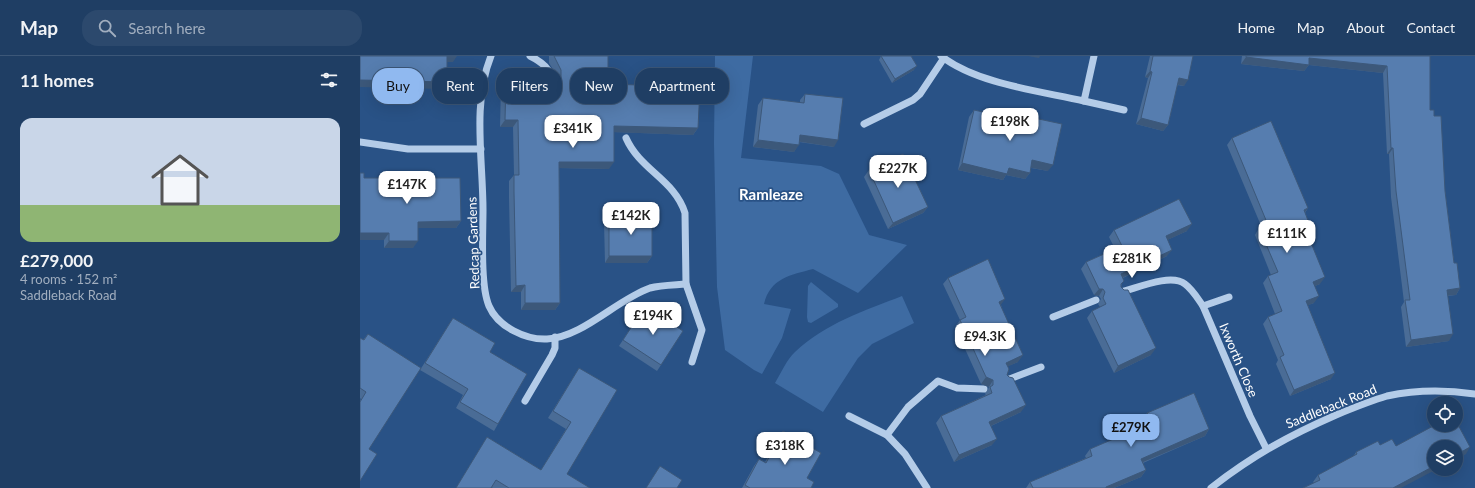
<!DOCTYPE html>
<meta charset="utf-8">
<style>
:root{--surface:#1f3e64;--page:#2c496d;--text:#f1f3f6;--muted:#a1aebf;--line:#3c5778;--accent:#90b9f0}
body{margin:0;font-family:Lato,sans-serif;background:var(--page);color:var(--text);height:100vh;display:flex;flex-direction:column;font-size:15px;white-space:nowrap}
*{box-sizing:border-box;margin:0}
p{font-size:13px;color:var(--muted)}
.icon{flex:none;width:22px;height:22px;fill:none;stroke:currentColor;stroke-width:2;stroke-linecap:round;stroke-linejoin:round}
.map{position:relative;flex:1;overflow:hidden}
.drawer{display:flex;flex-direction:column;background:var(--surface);width:360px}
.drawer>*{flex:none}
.guide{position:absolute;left:12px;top:12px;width:380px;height:36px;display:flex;gap:8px}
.fabs{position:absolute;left:1067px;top:340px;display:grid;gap:8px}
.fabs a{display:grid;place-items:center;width:36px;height:36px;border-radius:50%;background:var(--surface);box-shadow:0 4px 16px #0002,0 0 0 1px var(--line);font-size:20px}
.price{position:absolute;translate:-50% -34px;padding:0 9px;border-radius:8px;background:#fff;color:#222;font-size:13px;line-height:26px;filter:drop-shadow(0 1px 2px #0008)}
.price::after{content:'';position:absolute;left:50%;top:24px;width:12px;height:9px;margin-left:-6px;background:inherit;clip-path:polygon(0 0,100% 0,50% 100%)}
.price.on{background:var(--accent);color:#111}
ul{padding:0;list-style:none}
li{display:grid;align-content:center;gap:8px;height:212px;padding:0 20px}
li span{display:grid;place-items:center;height:124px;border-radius:12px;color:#555}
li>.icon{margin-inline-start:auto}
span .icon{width:72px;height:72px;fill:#fffc;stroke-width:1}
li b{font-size:17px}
h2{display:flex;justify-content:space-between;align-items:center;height:48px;padding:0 20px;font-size:17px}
.tag{padding:0 14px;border-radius:16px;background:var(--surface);box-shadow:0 4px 16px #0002,0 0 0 1px var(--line);font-size:14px;line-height:36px}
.tag.on{background:var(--accent);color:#111}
header{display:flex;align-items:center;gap:24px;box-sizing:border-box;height:56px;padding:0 20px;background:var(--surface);border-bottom:1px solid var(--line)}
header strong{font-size:19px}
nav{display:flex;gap:22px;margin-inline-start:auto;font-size:14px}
.search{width:280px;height:36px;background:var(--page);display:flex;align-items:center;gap:10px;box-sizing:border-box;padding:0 14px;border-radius:16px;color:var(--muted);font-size:15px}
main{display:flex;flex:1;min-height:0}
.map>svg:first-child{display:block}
</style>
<header>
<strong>Map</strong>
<div class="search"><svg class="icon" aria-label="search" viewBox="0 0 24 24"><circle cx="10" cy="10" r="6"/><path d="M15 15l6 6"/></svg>Search here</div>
<nav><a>Home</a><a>Map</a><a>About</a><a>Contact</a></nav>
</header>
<main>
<section class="drawer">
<h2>11 homes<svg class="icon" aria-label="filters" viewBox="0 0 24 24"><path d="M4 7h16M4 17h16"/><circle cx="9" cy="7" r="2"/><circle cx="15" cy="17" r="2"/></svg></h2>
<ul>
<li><span style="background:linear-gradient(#c9d6e8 70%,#8fb573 0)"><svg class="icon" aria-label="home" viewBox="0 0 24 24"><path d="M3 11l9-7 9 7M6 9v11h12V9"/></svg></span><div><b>£279,000</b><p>4 rooms · 152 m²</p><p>Saddleback Road</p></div></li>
</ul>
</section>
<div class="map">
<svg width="1115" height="432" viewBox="0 0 1115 432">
<rect width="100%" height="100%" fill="#295286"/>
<!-- green -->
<g fill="#3e6ba2">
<path d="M355 0H393L381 102 461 110 479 118 509 179 547 189 498 237 453 213C431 219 410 222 404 248L431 253 422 282 402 318 394 314 365 294 357 231 354 87Z"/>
<polygon points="451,226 478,248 478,251 451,267 448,266 447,261 448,230"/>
<path d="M542 240 554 267 512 288 498 302 463 356 415 327C421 317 427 303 435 296 464 268 506 254 542 240Z"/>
</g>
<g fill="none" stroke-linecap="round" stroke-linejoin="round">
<!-- minor -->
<g stroke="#b4cce8" stroke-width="7">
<path d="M131 0C112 47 123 104 123 154 123 178 120 229 129 250 138 271 166 284 187 283 223 281 256 244 290 232 301 229 315 229 326 228L325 157C315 124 280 114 266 82"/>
<path d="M170 0C182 6 191 13 193 27"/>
<path d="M581 0C617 28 680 35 724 45L734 0"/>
<polyline points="724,45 764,54"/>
<polyline points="504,68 553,44 560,38 584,2"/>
<polyline points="0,86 48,93 121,93"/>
<polyline points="326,228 342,274 332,306"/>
<path d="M761 236C777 232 811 217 825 228 833 234 838 243 843 250"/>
<polyline points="869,241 843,250 890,360 906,392"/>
<polyline points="693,261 736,244"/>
<polyline points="647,324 681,311"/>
<polyline points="165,345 192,299 195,292 195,281"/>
<polyline points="489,360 527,379 545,398 567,432"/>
<polyline points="527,379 548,351 578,325 597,332 624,333"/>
<path d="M851 432C892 400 928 380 976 359 993 352 1010 345 1027 340 1055 334 1087 334 1115 338"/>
</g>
</g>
<!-- wall -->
<g fill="#4a6c96">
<polygon points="189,0 248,0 248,28 338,72 333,79 254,76 249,113 199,112 200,247 195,254 161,254 161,236 151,236 149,142 149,125 154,119 153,71 140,71 141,29 146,23 192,24 193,22 197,25 197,20 189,7"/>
<polygon points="521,0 554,14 532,27 519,4"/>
<polygon points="790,0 833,0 824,30 817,29 808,69 803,75 776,68 788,22 785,21"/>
<polygon points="882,0 1070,0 1070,54 1074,60 1085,135 1094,207 1100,232 1096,239 1088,240 1089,285 1046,291 1041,251 1044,246 1031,141 1029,98 1027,98 1023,17 949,9 944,15 881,8"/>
<polygon points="445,38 474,91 439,86 434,96 393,91 398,49 403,42 440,47 440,44"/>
<polygon points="614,54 656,64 660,59 688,115 671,112 670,117 665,123 646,119 643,124 598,114 609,61"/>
<polygon points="872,82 948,152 945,157 949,181 960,228 955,230 954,247 948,249 971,323 930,340 916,308 918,304 903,268 908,261 915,258 903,227 908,220 911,219 895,179 899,172 902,172 867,89"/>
<polygon points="509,114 568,151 563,157 528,173 504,121"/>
<polygon points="0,117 4,122 101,165 96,172 58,172 53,192 24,192 24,184 0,184"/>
<polygon points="249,160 292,200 287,207 245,207 244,166"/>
<polygon points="754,174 827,175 807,184 807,200 763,222 761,231 791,299 754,317 727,262 732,255 740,251 738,248 741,243 739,240 734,239 721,213 726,206 755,193 749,181"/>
<polygon points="588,222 641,249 658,306 648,310 647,319 661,356 631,370 632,389 594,406 576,367 581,360 626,339 625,338 628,333 629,331 621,328 595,271 600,264 583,228"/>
<polygon points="285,250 301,309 297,315 259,290"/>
<polygon points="93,262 130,296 138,368 134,375 96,352 103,339 60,314"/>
<polygon points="8,278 9,393 0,425 0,345 1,343 0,342 0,282 3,284"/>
<polygon points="219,312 207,418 230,432 133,432 131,431 131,432 96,432 127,381 181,414 206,373 188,362"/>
<polygon points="787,357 849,373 845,380 783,407 786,414 781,421 754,432 666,432 670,426 726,402 725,400 730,393 759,381 757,377 762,370 784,361"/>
<polygon points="423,375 447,422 451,432 382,432 394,410 399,403 405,406 418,382"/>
<polygon points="1020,389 1036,390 1106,398 954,427 953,426 958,419 993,401 996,396"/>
</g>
<!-- shaded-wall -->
<g fill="#3c587a">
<polygon points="87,0 97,0 93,6 82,6"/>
<polygon points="668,0 680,0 679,2"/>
<polygon points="886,1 949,2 1027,10 1023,17 949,9 944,15 881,8"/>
<polygon points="557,10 554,14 532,27 535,23"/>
<polygon points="790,15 792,16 788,22 785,21"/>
<polygon points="819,22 828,24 824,30 815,28"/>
<polygon points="0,24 87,26 82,33 0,31"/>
<polygon points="781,62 808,69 803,75 776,68"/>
<polygon points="145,64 158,64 153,71 140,71"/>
<polygon points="254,70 338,72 333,79 249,76"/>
<polygon points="440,79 478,84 474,91 435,85"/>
<polygon points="398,84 439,89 434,96 393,91"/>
<polygon points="1031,92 1033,92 1029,98 1027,98"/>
<polygon points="672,104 693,109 688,115 667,111"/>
<polygon points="199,106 254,106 249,113 194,112"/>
<polygon points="602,107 649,112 670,117 665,123 646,119 643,124 598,114"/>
<polygon points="568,151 563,157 528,173 533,167"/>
<polygon points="948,152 943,159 944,154"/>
<polygon points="101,165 96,172 53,172 58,166"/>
<polygon points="832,168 827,175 801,187 806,180"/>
<polygon points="952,175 948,182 947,177"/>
<polygon points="0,177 29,177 24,184 0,184"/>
<polygon points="29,185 58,185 53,192 24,192"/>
<polygon points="812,194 807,200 756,225 761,218"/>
<polygon points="249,200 292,200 287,207 245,207"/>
<polygon points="965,221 960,228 948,233 953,226"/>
<polygon points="165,229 161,236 151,236 156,230"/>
<polygon points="1100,232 1096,239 1082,240 1087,234"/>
<polygon points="739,233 743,233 739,240 734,239"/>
<polygon points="959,240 954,247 941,252 946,245"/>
<polygon points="645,243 640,250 639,246"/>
<polygon points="165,247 200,247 195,254 161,254"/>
<polygon points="1093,278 1089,285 1046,291 1051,284"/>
<polygon points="796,292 791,299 754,317 758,310"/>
<polygon points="663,299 658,306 642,313 646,307"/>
<polygon points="975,317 971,323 930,340 934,334"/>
<polygon points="626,321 633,324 629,331 621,328"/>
<polygon points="666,349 661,356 624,373 629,366"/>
<polygon points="849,373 845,380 776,409 781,403"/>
<polygon points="637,383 632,389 594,406 599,399"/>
<polygon points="1110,391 1106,398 1096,403 1096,399"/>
<polygon points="1074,410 1074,413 1077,413 1041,432 1033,432"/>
<polygon points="786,414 781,421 754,432 745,432 746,431"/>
</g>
<!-- building -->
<g fill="#567daf" stroke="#3c587a">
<polygon points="0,0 87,0 87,26 0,24"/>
<polygon points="194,0 248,0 248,28 340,31 338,72 254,70 254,106 199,106 200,247 165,247 165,229 156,230 154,136 154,119 159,119 158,64 145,64 146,23 193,24 193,22 196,25 201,24 201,14"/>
<polygon points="521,0 551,0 557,10 535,23"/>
<polygon points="793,0 833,0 828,24 819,22 808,69 781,62 792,16 790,15"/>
<polygon points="886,0 1070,0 1070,54 1074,54 1074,60 1081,60 1085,135 1094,207 1097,207 1100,232 1087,234 1093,278 1051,284 1045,244 1050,244 1036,135 1033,92 1031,92 1027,10 949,2 949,9 886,1"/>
<polygon points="445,38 483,42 478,84 440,79 439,89 398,84 403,42 444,47"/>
<polygon points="614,54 659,64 660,59 702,68 693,109 672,104 670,117 649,112 647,118 602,107"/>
<polygon points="911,65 948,152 944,154 952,175 947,177 965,221 953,226 959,240 946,245 975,317 934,334 920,301 924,299 908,261 922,255 908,220 918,216 899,172 908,169 872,82"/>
<polygon points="543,98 568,151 533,167 509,114"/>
<polygon points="0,117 4,117 4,122 100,122 101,165 58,166 58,185 29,185 29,177 0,177"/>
<polygon points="819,143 832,168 806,180 812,194 761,218 764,225 761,228 761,231 764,234 768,234 796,292 758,310 732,255 746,248 743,242 745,236 743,233 739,233 726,206 762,190 754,174"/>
<polygon points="292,159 292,200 249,200 249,160"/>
<polygon points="628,203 645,243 639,246 663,299 646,307 649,313 647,319 649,321 653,322 666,349 629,366 637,383 599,399 581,360 632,337 630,331 633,329 633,324 626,321 600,264 606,261 588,222"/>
<polygon points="285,250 323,275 301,309 263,284"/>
<polygon points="93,262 135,287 130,296 167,318 138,368 100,346 108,333 65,307"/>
<polygon points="8,278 61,312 9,393 17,398 0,425 0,346 6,336 0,332 0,282 4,284"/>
<polygon points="219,312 257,334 207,418 230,432 149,432 136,424 131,432 96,432 127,381 181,414 211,366 193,355"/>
<polygon points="834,337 849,373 781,403 786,414 746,431 746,432 673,432 670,426 732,400 730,393 765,378 762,370 788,359 787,357"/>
<polygon points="1096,365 1110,391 1096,399 1096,391 1074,391 1074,410 1033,432 943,432 960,424 958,419 997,398 996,396 1018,385 1020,389 1032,383 1036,390 1075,369 1096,369"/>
<polygon points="423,375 461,397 447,422 454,426 451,432 390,432 385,429 399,403 406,407"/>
<polygon points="300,410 322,424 317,432 286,432"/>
</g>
<g text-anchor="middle" stroke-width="3.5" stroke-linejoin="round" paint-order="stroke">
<!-- street labels -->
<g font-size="13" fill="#fff" stroke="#295286">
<text transform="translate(113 187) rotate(-92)" y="5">Redcap Gardens</text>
<text transform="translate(879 304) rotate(67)" y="5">Ixworth Close</text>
<text transform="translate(971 350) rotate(-22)" y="5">Saddleback Road</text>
</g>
<!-- quarter labels -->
<g font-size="15" font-weight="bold" fill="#fff" stroke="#295286">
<text x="411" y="144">Ramleaze</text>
</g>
</g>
</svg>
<div class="fabs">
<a><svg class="icon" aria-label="locate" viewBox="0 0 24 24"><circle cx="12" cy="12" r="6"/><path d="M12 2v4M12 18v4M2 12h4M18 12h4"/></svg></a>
<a><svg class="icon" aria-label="layers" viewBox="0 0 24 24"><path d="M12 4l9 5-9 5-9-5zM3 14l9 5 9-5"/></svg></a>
</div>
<b class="price" style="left:650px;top:86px">£198K</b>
<b class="price" style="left:213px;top:93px">£341K</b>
<b class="price" style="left:538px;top:133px">£227K</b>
<b class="price" style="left:47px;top:149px">£147K</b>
<b class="price" style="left:271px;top:180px">£142K</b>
<b class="price" style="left:927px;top:198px">£111K</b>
<b class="price" style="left:772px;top:223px">£281K</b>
<b class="price" style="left:293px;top:280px">£194K</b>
<b class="price" style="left:625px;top:301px">£94.3K</b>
<b class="price on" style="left:771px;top:392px">£279K</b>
<b class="price" style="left:425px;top:410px">£318K</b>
<div class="guide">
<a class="tag on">Buy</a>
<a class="tag">Rent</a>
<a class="tag">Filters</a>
<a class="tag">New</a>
<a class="tag">Apartment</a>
</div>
</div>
</main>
